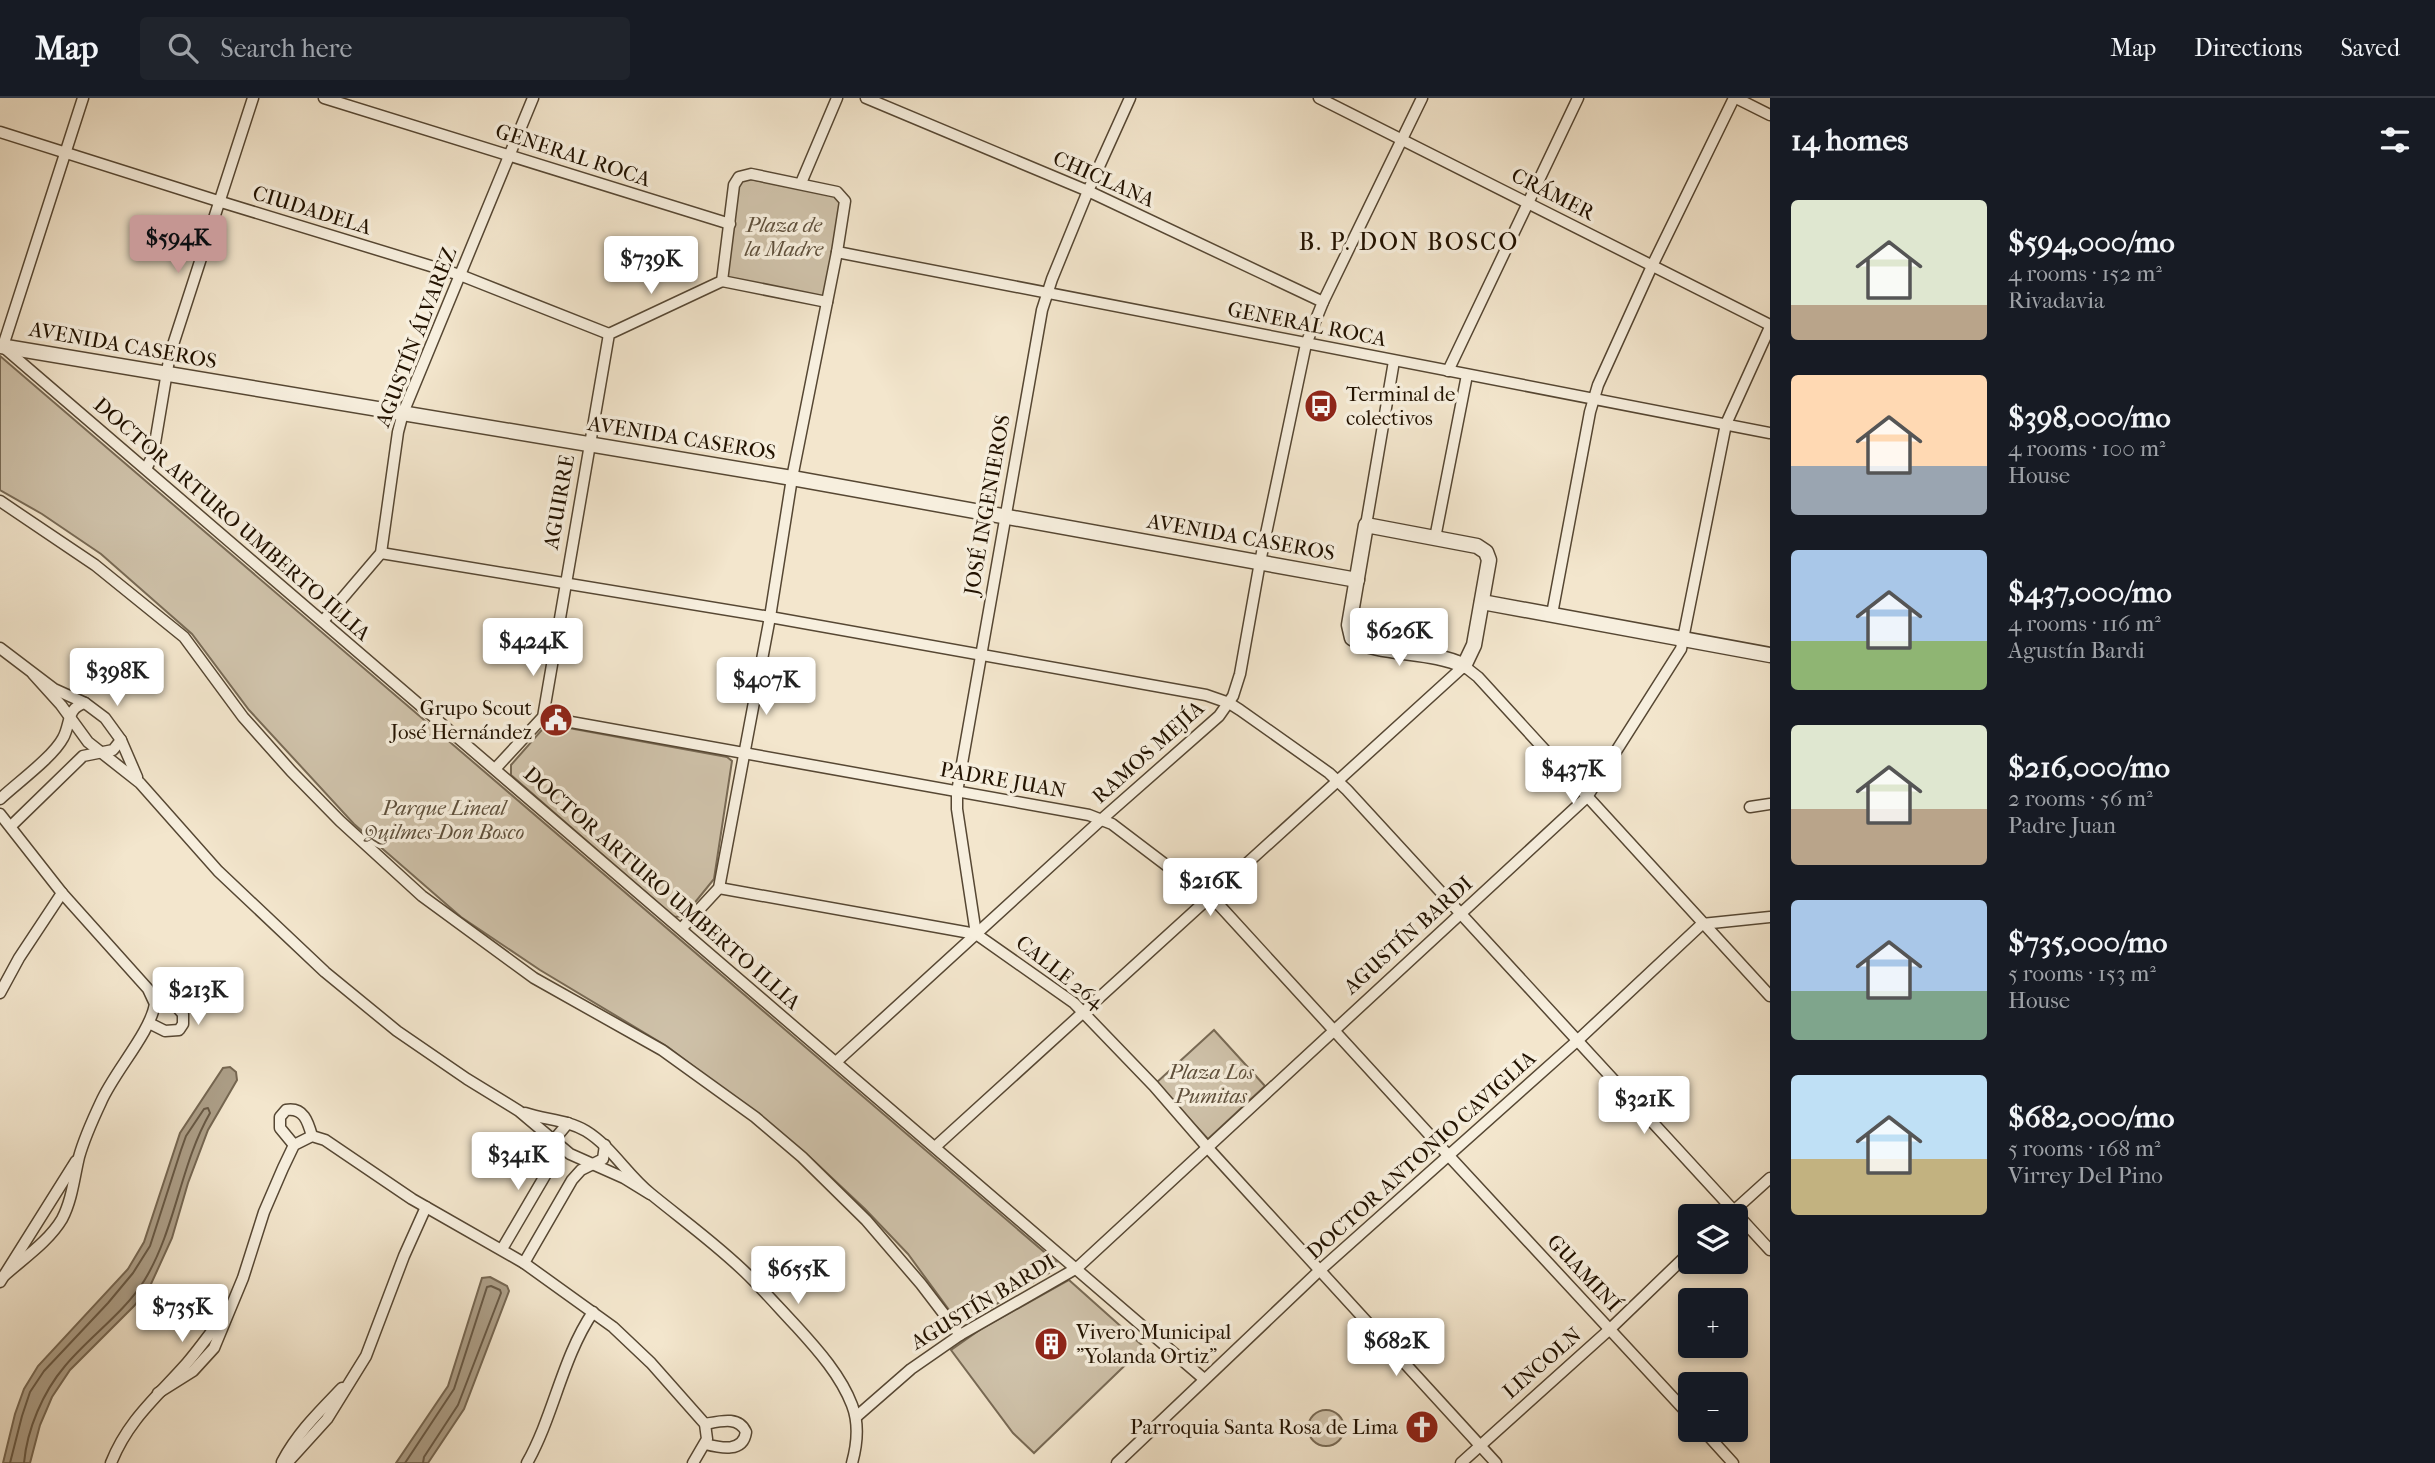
<!DOCTYPE html>
<meta charset="utf-8">
<style>
:root{--surface:#171b24;--page:#20242c;--text:#f1f3f6;--muted:#9ea1a6;--line:#363941;--accent:#c59692}
body{margin:0;font-family:"IM FELL French Canon",serif;background:var(--page);color:var(--text);height:100vh;display:flex;flex-direction:column;font-size:26px;white-space:nowrap}
*{box-sizing:border-box;margin:0}
p{font-size:23px;color:var(--muted)}
.icon{flex:none;width:38px;height:38px;fill:none;stroke:currentColor;stroke-width:2;stroke-linecap:round;stroke-linejoin:round}
.map{position:relative;flex:1;overflow:hidden}
.panel{display:flex;flex-direction:column;background:var(--surface);width:665px}
.panel>*{flex:none}
.buttons{position:absolute;left:1678px;top:1106px;display:grid;gap:14px}
.buttons a{display:grid;place-items:center;width:70px;height:70px;border-radius:7px;background:var(--surface);box-shadow:0 4px 10px #0003;font-size:35px}
.price{position:absolute;translate:-50% -60px;padding:0 16px;border-radius:7px;background:#fff;color:#222;font-size:23px;line-height:46px;filter:drop-shadow(0 2px 4px #0008)}
.price::after{content:'';position:absolute;left:50%;top:42px;width:21px;height:16px;margin-left:-10px;background:inherit;clip-path:polygon(0 0,100% 0,50% 100%)}
.price.selected{background:var(--accent);color:#111}
ul{padding:0;list-style:none}
li{display:flex;align-items:center;gap:21px;height:175px;padding:0 21px}
li span{display:grid;place-items:center;flex:none;width:196px;height:140px;border-radius:7px;color:#555}
li>.icon{margin-inline-start:auto}
span .icon{width:84px;height:84px;fill:#fffc;stroke-width:1}
li b{font-size:30px}
h2{display:flex;justify-content:space-between;align-items:center;height:84px;padding:0 21px;font-size:30px}
header{display:flex;align-items:center;gap:42px;box-sizing:border-box;height:98px;padding:0 35px;background:var(--surface);border-bottom:2px solid var(--line)}
header strong{font-size:33px}
nav{display:flex;gap:38px;margin-inline-start:auto;font-size:24px}
.search{width:490px;height:63px;background:var(--page);display:flex;align-items:center;gap:18px;box-sizing:border-box;padding:0 24px;border-radius:7px;color:var(--muted);font-size:26px}
main{display:flex;flex:1;min-height:0}
.map>svg:first-child{display:block}
</style>
<header>
<strong>Map</strong>
<div class="search"><svg class="icon" aria-label="search" viewBox="0 0 24 24"><circle cx="10" cy="10" r="6"/><path d="M15 15l6 6"/></svg>Search here</div>
<nav><a>Map</a><a>Directions</a><a>Saved</a></nav>
</header>
<main>
<div class="map">
<svg width="1770" height="1365" viewBox="0 0 1770 1365">
<rect width="100%" height="100%" fill="#f3e6cd"/>
<filter id="stains"><feTurbulence type="fractalNoise" baseFrequency=".00286" numOctaves="4"/><feColorMatrix values="0 0 0 0 .2 0 0 0 0 .09 0 0 0 0 .02 0 0 0 .5 -.17"/></filter>
<radialGradient id="worn" r=".72"><stop offset=".6" stop-color="#630" stop-opacity="0"/><stop offset="1" stop-color="#630" stop-opacity=".3"/></radialGradient>
<!-- green -->
<g fill="#cfc2aa" stroke="#786a55" stroke-width="2">
<polygon points="739,79 842,98 827,204 722,183"/>
<polygon points="0,258 1057,1165 1049,1175 971,1221 961,1224 955,1220 908,1156 865,1111 814,1063 765,1023 668,949 540,872 461,819 354,726 249,612 192,536 101,456 42,416 0,392"/>
<polygon points="547,626 727,659 732,663 714,781 684,818 674,819 511,677 511,667"/>
<polygon points="1214,932 1265,988 1208,1041 1156,985"/>
<polygon points="1069,1182 1144,1249 1034,1355 1013,1335 951,1252 981,1231"/>
<circle cx="1326" cy="1330" r="18"/>
</g>
<!-- water -->
<g fill="#ac9e87" stroke="#756651" stroke-width="2">
<polygon points="230,969 236,974 237,982 208,1032 188,1085 172,1140 151,1186 134,1208 70,1272 52,1299 40,1327 30,1365 3,1365 15,1316 24,1291 38,1268 128,1171 144,1144 180,1035 223,970"/>
<polygon points="490,1179 507,1188 509,1193 464,1311 428,1365 396,1365 448,1288 482,1180"/>
</g>
<g fill="none" stroke-linecap="round" stroke-linejoin="round">
<!-- shore -->
<g stroke="#675844" stroke-width="2">
<path d="M10 1365 22 1318 30 1294 44 1273 108 1205 133 1175 150 1148 181 1052 186 1038 204 1011 208 1010 210 1015C180 1067 176 1131 144 1183 123 1216 90 1238 65 1268 43 1294 27 1331 24 1365"/>
<polyline points="405,1365 454,1291 487,1189 491,1188 500,1192 501,1195 458,1307 424,1359 423,1365"/>
</g>
<defs>
<g id="minor">
<polyline points="324,0 730,126"/>
<polyline points="866,0 1088,93 1323,204"/>
<polyline points="1319,0 1770,227"/>
<polyline points="1736,0 1770,17"/>
<polyline points="0,34 218,103 460,177 609,236"/>
<polyline points="801,85 837,0"/>
<polyline points="837,154 1770,335"/>
<polyline points="722,183 827,204"/>
<polyline points="2,248 1204,1281"/>
<polyline points="3,248 83,0"/>
<polyline points="1448,273 1578,0"/>
<polyline points="146,371 153,357 170,256 253,0"/>
<polyline points="0,403 95,467 184,539 243,619 291,673 340,723 422,798 534,880 662,952 755,1019 802,1059 866,1122 921,1186 960,1237"/>
<polyline points="1366,427 1394,263"/>
<polyline points="1435,440 1467,277"/>
<polyline points="381,455 770,519 1206,597 1229,605 1240,612 1329,675 1347,692 1770,1152"/>
<polyline points="1552,516 1590,314 1598,287 1652,168 1734,0"/>
<polyline points="323,523 381,455 398,334 403,315 533,0"/>
<polyline points="0,550 54,591 85,605 105,620 121,642 137,679"/>
<polyline points="33,576 61,607 88,644 140,685 218,773 325,874 397,933 467,981 519,1013 570,1056 624,1080 650,1096"/>
<polyline points="543,619 1089,717 1112,726 1220,808 1449,1058 1690,1318"/>
<polyline points="495,671 543,619 609,236 722,183 734,87 739,79 751,76 837,94 845,103 837,154 792,380 770,519 719,790 682,830"/>
<path d="M0 701C17 685 53 659 63 640 71 626 66 610 85 605"/>
<polyline points="1750,709 1770,706"/>
<path d="M0 716 62 795 148 891 155 906C150 935 114 974 101 1004 93 1021 84 1041 79 1059 74 1080 72 1102 62 1121 49 1143 24 1160 5 1177"/>
<polyline points="11,728 83,658 113,652 121,642"/>
<polyline points="719,790 976,836 1074,905 1154,988 1207,1049 1496,1365"/>
<polyline points="976,836 957,711 957,694 1042,212 1052,181 1088,93 1130,0"/>
<polyline points="0,895 19,860 62,795"/>
<polyline points="149,925 165,933 179,932 183,926 183,916 175,907 155,906"/>
<polyline points="836,964 1102,721 1219,618 1233,598 1240,576 1260,464 1306,246 1323,204 1422,0"/>
<path d="M525 1015C546 1022 568 1022 586 1033 612 1049 627 1077 651 1096 684 1123 719 1148 749 1178 766 1195 781 1212 797 1229 818 1252 841 1278 852 1307 859 1325 857 1347 852 1365"/>
<path d="M294 1047 280 1030V1019L286 1012C304 1009 308 1024 312 1038"/>
<polyline points="935,1049 1464,568 1478,579 1770,898"/>
<polyline points="1728,1118 1770,1080"/>
<polyline points="502,1151 553,1064 558,1037 568,1025"/>
<polyline points="524,1165 572,1082 581,1072 603,1061 605,1047"/>
<polyline points="0,1184 76,1063"/>
<polyline points="158,1295 193,1273 214,1250 243,1180 264,1114 283,1070 294,1047 312,1038 325,1042 412,1101 524,1165 613,1229 651,1265 705,1326 707,1341 693,1365"/>
<polyline points="856,1319 911,1271 960,1237 1077,1170 1587,699 1681,551 1726,326 1770,229"/>
<path d="M705 1326C721 1323 739 1318 746 1334 743 1355 721 1350 705 1346"/>
<polyline points="1703,1332 1733,1365"/>
<path d="M282 1364C298 1334 319 1314 342 1290"/>
<path d="M111 1365C128 1322 157 1299 187 1265 200 1250 211 1233 225 1218"/>
<polyline points="287,1365 327,1321 366,1258 404,1158 426,1109"/>
<path d="M527 1365C554 1317 562 1260 593 1214"/>
<polyline points="1117,1365 1319,1173 1578,942 1702,826 1770,819"/>
<polyline points="1461,1365 1610,1231 1690,1154"/>
</g>
<g id="tertiary">
<polyline points="0,248 792,380 1357,482"/>
<path d="M1366 427 1477 448 1486 454 1489 462 1474 547 1464 568C1431 551 1378 558 1352 540L1349 527Z"/>
<polyline points="1482,504 1770,557"/>
</g>
</defs>
<!-- minor casing -->
<use href="#minor" stroke="#564733" stroke-width="13"/>
<!-- tertiary casing -->
<use href="#tertiary" stroke="#564733" stroke-width="17"/>
<!-- minor -->
<use href="#minor" stroke="#f7efde" stroke-width="10"/>
<!-- tertiary -->
<use href="#tertiary" stroke="#f7efde" stroke-width="14"/>
</g>
<!-- icons -->
<defs>
<symbol id="bus-disc" viewBox="-11 -11 22 22"><circle r="9.5" fill="#8f2418" stroke="#f7efde"/><path d="M-5-6H5V4H4V6H2V4H-2V6H-4V4H-5ZM-3.5-4V0h7V-4ZM-3.5 1.2v1.5H-2V1.2ZM2 1.2v1.5H3.5V1.2Z" fill="#fff"/></symbol>
<symbol id="civic-disc" viewBox="-11 -11 22 22"><circle r="9.5" fill="#8f2418" stroke="#f7efde"/><path d="M-.6-6.5H3V-4.5H.6V-3L4-1V1h2V6H-6V1h2V-1L-.6-3ZM-1.2 2.5V6h2.4V2.5Z" fill="#fff"/></symbol>
<symbol id="building-disc" viewBox="-11 -11 22 22"><circle r="9.5" fill="#8f2418" stroke="#f7efde"/><path d="M-4-6H4V6H1V3H-1V6H-4ZM-2.5-4.3h1.7v1.8h-1.7ZM.8-4.3h1.7v1.8H.8ZM-2.5-1h1.7V.8h-1.7ZM.8-1h1.7V.8H.8Z" fill="#fff"/></symbol>
<symbol id="church-disc" viewBox="-11 -11 22 22"><circle r="9.5" fill="#8f2418" stroke="#f7efde"/><path d="M-1.2-6h2.4v3.5h3.3v2.4h-3.3V6h-2.4V-.1h-3.3v-2.4h3.3Z" fill="#fff"/></symbol>
</defs>
<g fill-rule="evenodd">
<use href="#bus-disc" x="1302" y="289" width="38" height="38"/>
<use href="#civic-disc" x="537" y="603" width="38" height="38"/>
<use href="#building-disc" x="1032" y="1227" width="38" height="38"/>
<use href="#church-disc" x="1403" y="1310" width="38" height="38"/>
</g>
<g text-anchor="middle" stroke-width="7" stroke-linejoin="round" paint-order="stroke">
<!-- street labels -->
<g font-size="21" fill="#221200" stroke="#f7efde">
<text transform="translate(573 57) rotate(18)" y="7">GENERAL ROCA</text>
<text transform="translate(1104 81) rotate(24)" y="7">CHICLANA</text>
<text transform="translate(1553 96) rotate(27)" y="7">CRÁMER</text>
<text transform="translate(312 112) rotate(17)" y="7">CIUDADELA</text>
<text transform="translate(1307 226) rotate(11)" y="7">GENERAL ROCA</text>
<text transform="translate(416 239) rotate(-69)" y="7">AGUSTÍN ÁLVAREZ</text>
<text transform="translate(123 247) rotate(10)" y="7">AVENIDA CASEROS</text>
<text transform="translate(682 340) rotate(9)" y="7">AVENIDA CASEROS</text>
<text transform="translate(559 404) rotate(-80)" y="7">AGUIRRE</text>
<text transform="translate(987 407) rotate(-80)" y="7">JOSÉ INGENIEROS</text>
<text transform="translate(232 421) rotate(41)" y="7">DOCTOR ARTURO UMBERTO ILLIA</text>
<text transform="translate(1241 439) rotate(10)" y="7">AVENIDA CASEROS</text>
<text transform="translate(1148 654) rotate(-42)" y="7">RAMOS MEJÍA</text>
<text transform="translate(1003 682) rotate(10)" y="7">PADRE JUAN</text>
<text transform="translate(662 790) rotate(41)" y="7">DOCTOR ARTURO UMBERTO ILLIA</text>
<text transform="translate(1408 837) rotate(-42)" y="7">AGUSTÍN BARDI</text>
<text transform="translate(1060 874) rotate(38)" y="7">CALLE 264</text>
<text transform="translate(1421 1057) rotate(-42)" y="7">DOCTOR ANTONIO CAVIGLIA</text>
<text transform="translate(1584 1175) rotate(47)" y="7">GUAMINÍ</text>
<text transform="translate(983 1204) rotate(-31)" y="7">AGUSTÍN BARDI</text>
<text transform="translate(1542 1265) rotate(-41)" y="7">LINCOLN</text>
</g>
<!-- park labels -->
<g font-size="21" font-style="italic" fill="#5f503c" stroke="#f7efde">
<text x="784" y="134">Plaza de<tspan x="784" dy="24">la Madre</tspan></text>
<text x="444" y="717">Parque Lineal<tspan x="444" dy="24">Quilmes-Don Bosco</tspan></text>
<text x="1211" y="981">Plaza Los<tspan x="1211" dy="24">Pumitas</tspan></text>
</g>
<!-- poi labels -->
<g font-size="21" fill="#221200" stroke="#f7efde" text-anchor="start">
<text x="1346" y="303">Terminal de<tspan x="1346" dy="24">colectivos</tspan></text>
<text x="532" y="617" text-anchor="end">Grupo Scout<tspan x="532" dy="24">José Hernández</tspan></text>
<text x="1076" y="1241">Vivero Municipal<tspan x="1076" dy="24">"Yolanda Ortiz"</tspan></text>
<text x="1398" y="1336" text-anchor="end">Parroquia Santa Rosa de Lima</text>
</g>
<!-- quarter labels -->
<g font-size="24" letter-spacing="2" fill="#221200" stroke="#f7efde">
<text x="1409" y="152">B. P. DON BOSCO</text>
</g>
</g>
<rect width="100%" height="100%" filter="url(#stains)"/>
<rect width="100%" height="100%" fill="url(#worn)"/>
</svg>
<div class="buttons">
<a><svg class="icon" aria-label="layers" viewBox="0 0 24 24"><path d="M12 4l9 5-9 5-9-5zM3 14l9 5 9-5"/></svg></a>
<a>+</a>
<a>−</a>
</div>
<b class="price selected" style="left:178px;top:177px">$594K</b>
<b class="price" style="left:651px;top:198px">$739K</b>
<b class="price" style="left:1399px;top:570px">$626K</b>
<b class="price" style="left:533px;top:580px">$424K</b>
<b class="price" style="left:117px;top:610px">$398K</b>
<b class="price" style="left:766px;top:619px">$407K</b>
<b class="price" style="left:1573px;top:708px">$437K</b>
<b class="price" style="left:1210px;top:820px">$216K</b>
<b class="price" style="left:198px;top:929px">$213K</b>
<b class="price" style="left:1644px;top:1038px">$321K</b>
<b class="price" style="left:518px;top:1094px">$341K</b>
<b class="price" style="left:798px;top:1208px">$655K</b>
<b class="price" style="left:182px;top:1246px">$735K</b>
<b class="price" style="left:1396px;top:1280px">$682K</b>
</div>
<section class="panel">
<h2>14 homes<svg class="icon" aria-label="filters" viewBox="0 0 24 24"><path d="M4 7h16M4 17h16"/><circle cx="9" cy="7" r="2"/><circle cx="15" cy="17" r="2"/></svg></h2>
<ul>
<li><span style="background:linear-gradient(#dfe7d0 75%,#b9a48a 0)"><svg class="icon" aria-label="home" viewBox="0 0 24 24"><path d="M3 11l9-7 9 7M6 9v11h12V9"/></svg></span><div><b>$594,000/mo</b><p>4 rooms · 152 m²</p><p>Rivadavia</p></div></li>
<li><span style="background:linear-gradient(#ffd9b3 65%,#9aa5b1 0)"><svg class="icon" aria-label="home" viewBox="0 0 24 24"><path d="M3 11l9-7 9 7M6 9v11h12V9"/></svg></span><div><b>$398,000/mo</b><p>4 rooms · 100 m²</p><p>House</p></div></li>
<li><span style="background:linear-gradient(#a9c7e8 65%,#8fb573 0)"><svg class="icon" aria-label="home" viewBox="0 0 24 24"><path d="M3 11l9-7 9 7M6 9v11h12V9"/></svg></span><div><b>$437,000/mo</b><p>4 rooms · 116 m²</p><p>Agustín Bardi</p></div></li>
<li><span style="background:linear-gradient(#dfe7d0 60%,#b9a48a 0)"><svg class="icon" aria-label="home" viewBox="0 0 24 24"><path d="M3 11l9-7 9 7M6 9v11h12V9"/></svg></span><div><b>$216,000/mo</b><p>2 rooms · 56 m²</p><p>Padre Juan</p></div></li>
<li><span style="background:linear-gradient(#a9c7e8 65%,#7fa58c 0)"><svg class="icon" aria-label="home" viewBox="0 0 24 24"><path d="M3 11l9-7 9 7M6 9v11h12V9"/></svg></span><div><b>$735,000/mo</b><p>5 rooms · 153 m²</p><p>House</p></div></li>
<li><span style="background:linear-gradient(#bfe0f5 60%,#c2b280 0)"><svg class="icon" aria-label="home" viewBox="0 0 24 24"><path d="M3 11l9-7 9 7M6 9v11h12V9"/></svg></span><div><b>$682,000/mo</b><p>5 rooms · 168 m²</p><p>Virrey Del Pino</p></div></li>
</ul>
</section>
</main>
